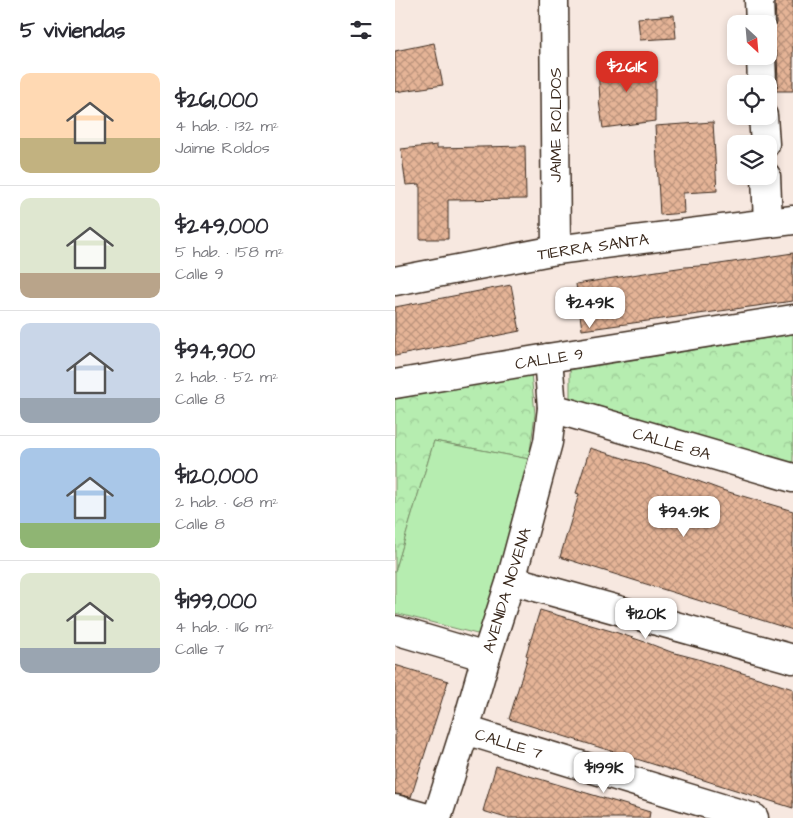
<!DOCTYPE html>
<html lang="es">
<meta charset="utf-8">
<style>
:root{--surface:#fff;--page:#f7f7f7;--text:#2b2b33;--muted:#7c7c81;--line:#e1e1e2;--accent:#d93025}
body{margin:0;font-family:"Architects Daughter",sans-serif;background:var(--page);color:var(--text);height:100vh;display:flex;flex-direction:column;font-size:19px;white-space:nowrap}
*{box-sizing:border-box;margin:0}
p{font-size:16px;color:var(--muted)}
.icon{flex:none;width:28px;height:28px;fill:none;stroke:currentColor;stroke-width:2;stroke-linecap:round;stroke-linejoin:round}
.map{position:relative;flex:1;overflow:hidden}
.drawer{display:flex;flex-direction:column;background:var(--surface);width:395px}
.drawer>*{flex:none}
.needle{width:32px;rotate:154deg}
.fabs{position:absolute;left:332px;top:15px;display:grid;gap:10px}
.fabs a{display:grid;place-items:center;width:50px;height:50px;border-radius:10px;background:var(--surface);box-shadow:0 2px 8px #0003;font-size:25px}
.price{position:absolute;translate:-50% -42px;padding:0 11px;border-radius:10px;background:#fff;color:#222;font-size:16px;line-height:32px;filter:drop-shadow(0 1px 2px #0008)}
.price::after{content:'';position:absolute;left:50%;top:30px;width:15px;height:11px;margin-left:-8px;background:inherit;clip-path:polygon(0 0,100% 0,50% 100%)}
.price.active{background:var(--accent);color:#fff}
ul{padding:0;list-style:none}
li{display:flex;align-items:center;gap:15px;height:125px;padding:0 20px}
li+li{border-top:1px solid var(--line)}
li span{display:grid;place-items:center;flex:none;width:140px;height:100px;border-radius:10px;color:#555}
li>.icon{margin-inline-start:auto}
span .icon{width:60px;height:60px;fill:#fffc;stroke-width:1}
li b{font-size:21px}
h2{display:flex;justify-content:space-between;align-items:center;height:60px;padding:0 20px;font-size:21px}
main{display:flex;flex:1;min-height:0}
.map>svg:first-child{display:block}
</style>
<main>
<section class="drawer">
<h2>5 viviendas<svg class="icon" aria-label="filters" viewBox="0 0 24 24"><path d="M4 7h16M4 17h16"/><circle cx="9" cy="7" r="2"/><circle cx="15" cy="17" r="2"/></svg></h2>
<ul>
<li><span style="background:linear-gradient(#ffd9b3 65%,#c2b280 0)"><svg class="icon" aria-label="home" viewBox="0 0 24 24"><path d="M3 11l9-7 9 7M6 9v11h12V9"/></svg></span><div><b>$261,000</b><p>4 hab. · 132 m²</p><p>Jaime Roldos</p></div></li>
<li><span style="background:linear-gradient(#dfe7d0 75%,#b9a48a 0)"><svg class="icon" aria-label="home" viewBox="0 0 24 24"><path d="M3 11l9-7 9 7M6 9v11h12V9"/></svg></span><div><b>$249,000</b><p>5 hab. · 158 m²</p><p>Calle 9</p></div></li>
<li><span style="background:linear-gradient(#c9d6e8 75%,#9aa5b1 0)"><svg class="icon" aria-label="home" viewBox="0 0 24 24"><path d="M3 11l9-7 9 7M6 9v11h12V9"/></svg></span><div><b>$94,900</b><p>2 hab. · 52 m²</p><p>Calle 8</p></div></li>
<li><span style="background:linear-gradient(#a9c7e8 75%,#8fb573 0)"><svg class="icon" aria-label="home" viewBox="0 0 24 24"><path d="M3 11l9-7 9 7M6 9v11h12V9"/></svg></span><div><b>$120,000</b><p>2 hab. · 68 m²</p><p>Calle 8</p></div></li>
<li><span style="background:linear-gradient(#dfe7d0 75%,#9aa5b1 0)"><svg class="icon" aria-label="home" viewBox="0 0 24 24"><path d="M3 11l9-7 9 7M6 9v11h12V9"/></svg></span><div><b>$199,000</b><p>4 hab. · 116 m²</p><p>Calle 7</p></div></li>
</ul>
</section>
<div class="map">
<svg width="398" height="818" viewBox="0 0 398 818">
<defs>
<pattern id="forest-crowns" width="20" height="18" patternUnits="userSpaceOnUse" patternTransform="scale(1.25)"><rect width="20" height="18" fill="#b6edb0"/><path d="M2 6a3 3 0 1 1 6 0M12 15a3 3 0 1 1 6 0" fill="none" stroke="#9dcb97"/></pattern>
<pattern id="building-cross-hatch" width="8" height="8" patternUnits="userSpaceOnUse" patternTransform="scale(1.25)"><rect width="8" height="8" fill="#e5b497"/><path d="M0 0l8 8M0 8l8-8" fill="none" stroke="#bb937b"/></pattern>
</defs>
<rect width="100%" height="100%" fill="#f7e8e0"/>
<filter id="ink" filterUnits="userSpaceOnUse"><feTurbulence type="fractalNoise" baseFrequency=".02" numOctaves="2"/><feDisplacementMap in="SourceGraphic" scale="10" xChannelSelector="R" yChannelSelector="G"/><feConvolveMatrix kernelMatrix="1 2 1 2 8 2 1 2 1" color-interpolation-filters="sRGB"/></filter>
<g filter="url(#ink)">
<!-- forest -->
<g fill="url(#forest-crowns)" stroke="#788c67">
<polygon points="398,334 398,465 175,407 175,370"/>
<polygon points="136,373 140,414 134,459 39,441 0,572 0,399"/>
</g>
<!-- pitch -->
<polygon fill="#b6edb0" stroke="#788c67" points="39,441 134,459 86,635 0,613 0,572"/>
<!-- building -->
<g fill="url(#building-cross-hatch)" stroke="#3b2a1e">
<polygon points="380,0 398,0 398,91 381,91 383,83 382,55 379,47 378,32 381,23"/>
<polygon points="279,15 281,38 245,40 243,18"/>
<polygon points="39,43 48,85 0,92 0,51"/>
<polygon points="260,58 260,121 208,128 204,101 205,101 203,66"/>
<polygon points="318,122 322,191 288,193 289,213 265,215 260,126"/>
<polygon points="42,145 42,148 130,146 131,199 53,200 53,239 25,239 25,184 11,185 6,149"/>
<polygon points="398,253 398,301 187,330 181,284 262,271 290,267 318,265"/>
<polygon points="116,285 125,331 0,356 0,307"/>
<polygon points="195,448 300,480 327,490 398,511 398,630 165,557 184,494 181,493"/>
<polygon points="145,610 223,633 250,642 276,652 303,659 398,689 398,808 114,719 133,656 131,655"/>
<polygon points="0,665 53,681 16,797 0,794"/>
<polygon points="101,766 255,812 254,818 111,818 88,811"/>
</g>
<g fill="none" stroke-linecap="round" stroke-linejoin="round">
<defs>
<g id="minor">
<polyline points="159,0 161,250"/>
<polyline points="364,0 365,24"/>
<polyline points="366,56 367,84"/>
<polyline points="368,116 370,144"/>
<polyline points="371,176 373,223"/>
<polyline points="0,281 161,250 398,220"/>
<polyline points="0,384 153,358 398,319"/>
<polyline points="157,408 398,478"/>
<polyline points="116,580 398,659"/>
<polyline points="0,630 91,657"/>
<polyline points="70,730 359,818"/>
<polyline points="0,809 32,818"/>
<polyline points="42,818 70,730 91,657 116,580 153,442 157,408 153,358"/>
</g>
</defs>
<!-- minor casing -->
<use href="#minor" stroke="#3b2a1e" stroke-width="31"/>
<!-- minor -->
<use href="#minor" stroke="#fff" stroke-width="28"/>
</g>
</g>
<g text-anchor="middle" stroke-width="4" stroke-linejoin="round" paint-order="stroke">
<!-- street labels -->
<g font-size="16" fill="#3b2a1e" stroke="#fff">
<text transform="translate(160 125) rotate(-90)" y="6">JAIME ROLDOS</text>
<text transform="translate(198 246) rotate(-8)" y="6">TIERRA SANTA</text>
<text transform="translate(154 358) rotate(-9)" y="6">CALLE 9</text>
<text transform="translate(277 443) rotate(16)" y="6">CALLE 8A</text>
<text transform="translate(111 590) rotate(-73)" y="6">AVENIDA NOVENA</text>
<text transform="translate(114 743) rotate(17)" y="6">CALLE 7</text>
</g>
</g>
</svg>
<div class="fabs">
<a><svg class="needle" viewBox="-14 -14 28 28"><path d="M0-13l5 13h-10z" fill="#e53935"/><path d="M0 13l5-13h-10z" fill="#7c7c81"/></svg></a>
<a><svg class="icon" aria-label="locate" viewBox="0 0 24 24"><circle cx="12" cy="12" r="6"/><path d="M12 2v4M12 18v4M2 12h4M18 12h4"/></svg></a>
<a><svg class="icon" aria-label="layers" viewBox="0 0 24 24"><path d="M12 4l9 5-9 5-9-5zM3 14l9 5 9-5"/></svg></a>
</div>
<b class="price active" style="left:232px;top:93px">$261K</b>
<b class="price" style="left:195px;top:329px">$249K</b>
<b class="price" style="left:289px;top:538px">$94.9K</b>
<b class="price" style="left:251px;top:640px">$120K</b>
<b class="price" style="left:209px;top:794px">$199K</b>
</div>
</main>
